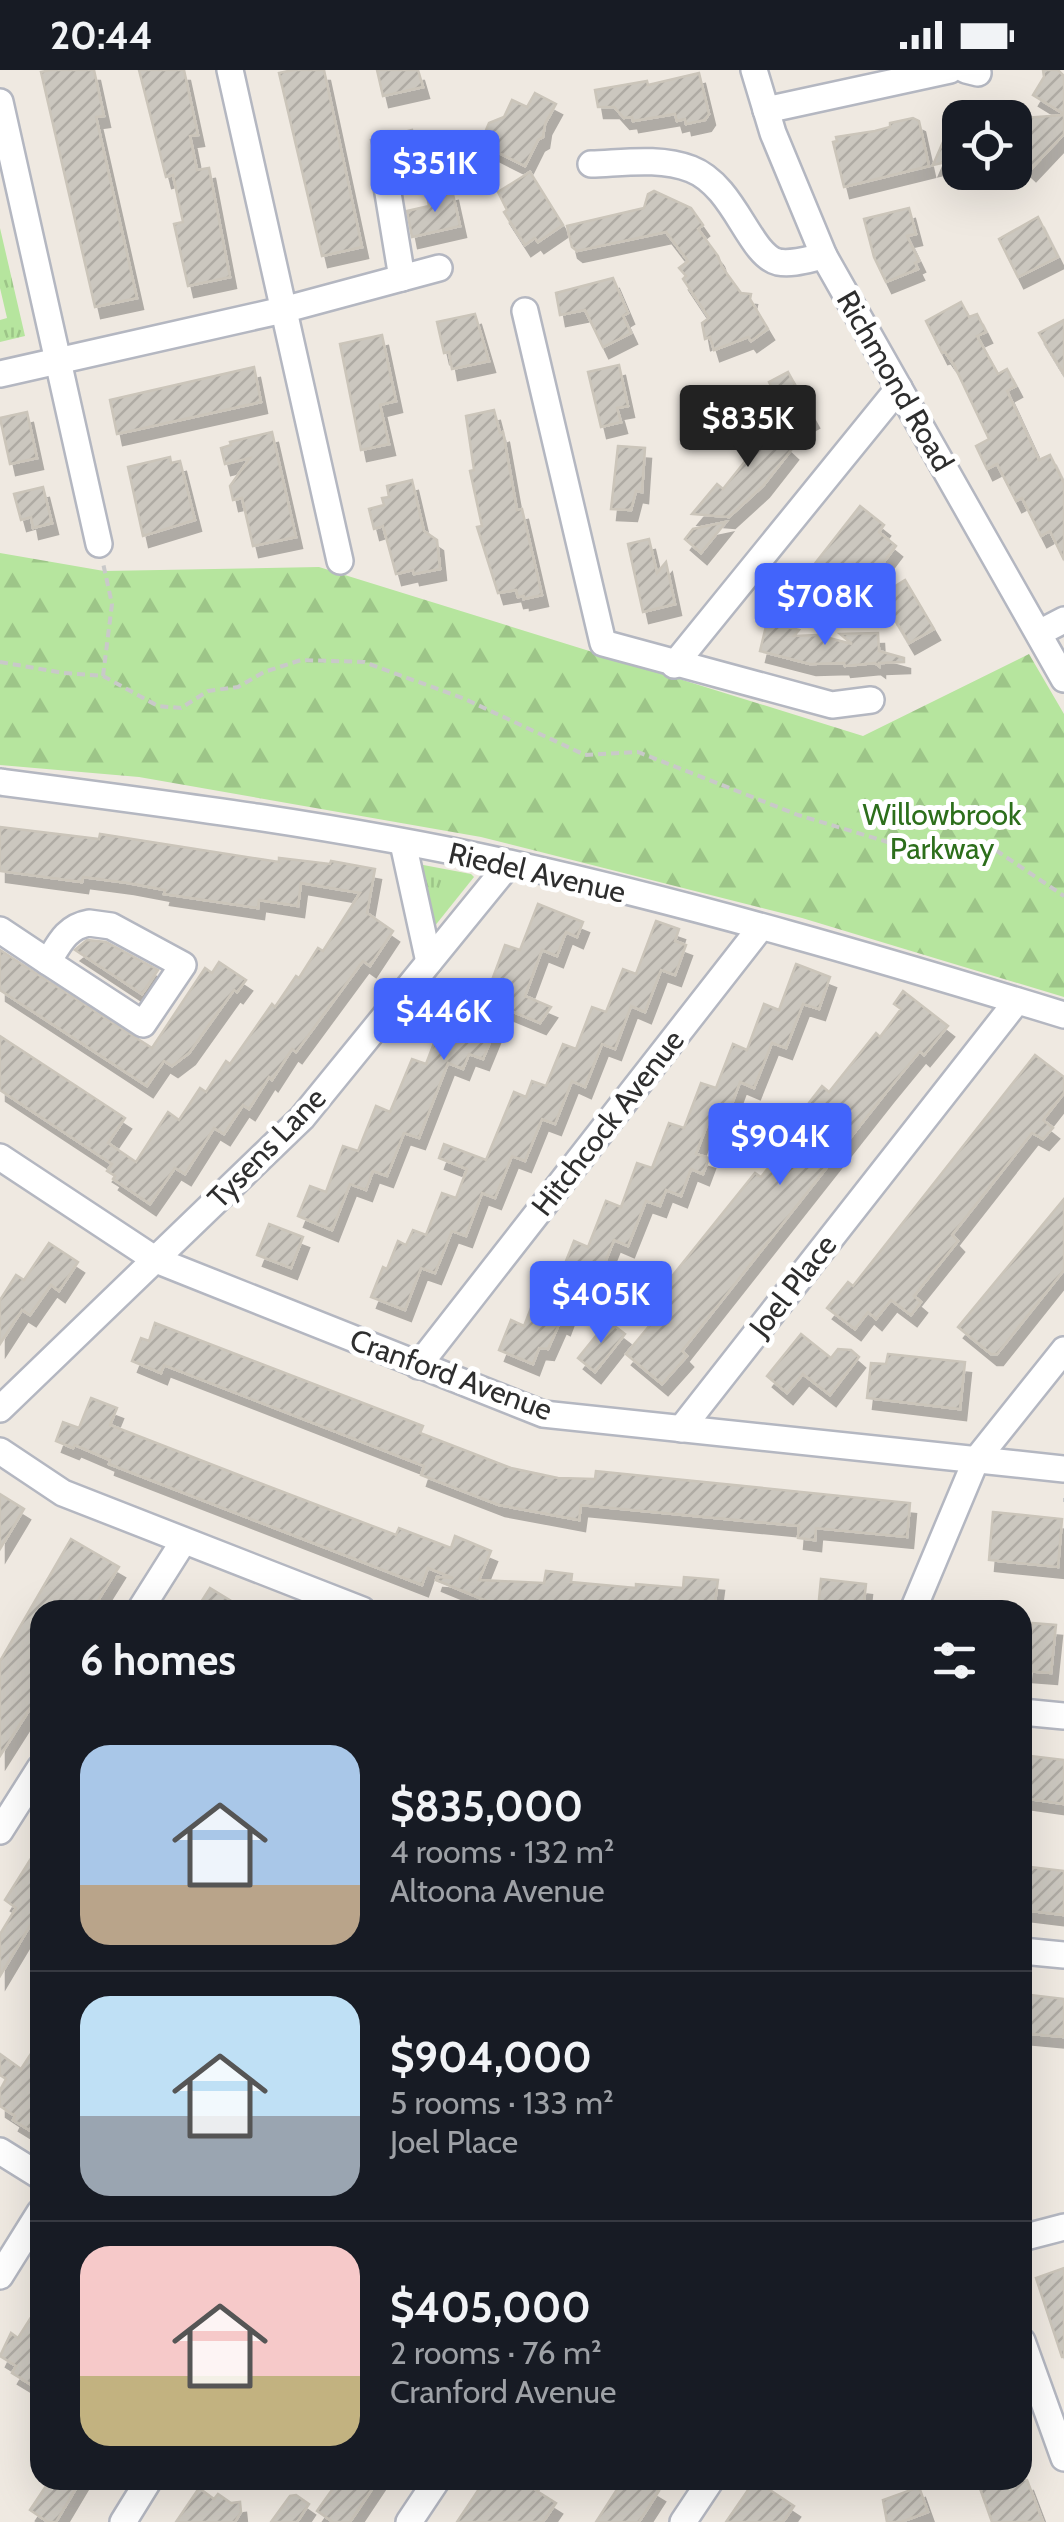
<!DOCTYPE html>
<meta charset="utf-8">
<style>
:root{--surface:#171b24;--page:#20242c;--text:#f1f3f6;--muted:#9ea1a6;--line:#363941;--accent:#4264fb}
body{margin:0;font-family:Cabin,sans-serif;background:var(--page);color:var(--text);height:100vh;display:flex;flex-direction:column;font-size:38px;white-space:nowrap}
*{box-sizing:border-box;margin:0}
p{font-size:32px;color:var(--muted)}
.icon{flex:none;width:55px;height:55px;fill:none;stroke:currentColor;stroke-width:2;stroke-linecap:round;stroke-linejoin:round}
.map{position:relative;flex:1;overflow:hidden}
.panel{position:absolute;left:30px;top:1530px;width:1002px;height:890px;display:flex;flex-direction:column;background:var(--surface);border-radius:30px;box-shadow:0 10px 40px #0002}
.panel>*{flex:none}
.controls{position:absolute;left:942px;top:30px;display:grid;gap:20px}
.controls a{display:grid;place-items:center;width:90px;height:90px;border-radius:20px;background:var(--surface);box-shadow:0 10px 40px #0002;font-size:50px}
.price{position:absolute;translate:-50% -85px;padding:0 22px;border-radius:10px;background:var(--accent);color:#fff;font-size:32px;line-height:65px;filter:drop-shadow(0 2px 5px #0008)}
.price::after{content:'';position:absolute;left:50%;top:60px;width:30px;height:22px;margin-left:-15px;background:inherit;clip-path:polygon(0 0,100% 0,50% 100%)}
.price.on{background:#222;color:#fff}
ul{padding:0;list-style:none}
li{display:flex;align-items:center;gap:30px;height:250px;padding:0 50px}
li+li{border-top:2px solid var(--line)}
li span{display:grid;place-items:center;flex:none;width:280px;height:200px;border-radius:30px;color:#555}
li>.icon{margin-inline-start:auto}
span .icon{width:120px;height:120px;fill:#fffc;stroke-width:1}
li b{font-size:42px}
h2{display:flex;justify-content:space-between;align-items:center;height:120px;padding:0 50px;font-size:42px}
.status{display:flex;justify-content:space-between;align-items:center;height:70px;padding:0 50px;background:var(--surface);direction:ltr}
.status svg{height:28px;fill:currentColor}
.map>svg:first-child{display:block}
</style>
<div class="status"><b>20:44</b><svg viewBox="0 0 49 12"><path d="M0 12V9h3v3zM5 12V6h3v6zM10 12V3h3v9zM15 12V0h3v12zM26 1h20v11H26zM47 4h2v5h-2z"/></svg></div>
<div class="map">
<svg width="1064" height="2452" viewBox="0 0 1064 2452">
<defs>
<pattern id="grass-tufts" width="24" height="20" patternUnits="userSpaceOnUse" patternTransform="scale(2.5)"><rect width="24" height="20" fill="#b6e59e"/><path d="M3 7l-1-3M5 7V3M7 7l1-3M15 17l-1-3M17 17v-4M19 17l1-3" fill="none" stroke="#9dc588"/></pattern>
<pattern id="forest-firs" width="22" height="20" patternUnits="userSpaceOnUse" patternTransform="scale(2.5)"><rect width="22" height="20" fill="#b6e59e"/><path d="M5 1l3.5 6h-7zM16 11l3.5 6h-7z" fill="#9dc588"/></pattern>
<pattern id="building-hatch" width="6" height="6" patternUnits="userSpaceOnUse" patternTransform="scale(2.5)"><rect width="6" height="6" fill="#cbc7bf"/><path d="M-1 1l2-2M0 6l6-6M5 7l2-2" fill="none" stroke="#afaba4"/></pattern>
<filter id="shadow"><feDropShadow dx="6" dy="11" stdDeviation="0" flood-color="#0004"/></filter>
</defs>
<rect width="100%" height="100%" fill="#efe9e1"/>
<!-- grass -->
<g fill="url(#grass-tufts)">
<polygon points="0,158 25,266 0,272 0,250 7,248 0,218"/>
<polygon points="418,794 471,804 474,807 434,857"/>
</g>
<!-- forest -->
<polygon fill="url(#forest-firs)" points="0,483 104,501 319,497 863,666 1029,584 1064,644 1064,927 802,848 481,767 139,707 0,695"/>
<!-- building -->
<g fill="url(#building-hatch)" stroke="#cbc5ba" stroke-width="2.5" filter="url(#shadow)">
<polygon points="51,0 94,0 104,46 96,47 137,228 95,237 41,2"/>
<polygon points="139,0 184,0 198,65 190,66 197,100 209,98 230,207 188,216 174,154 183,152 173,105 166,107"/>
<polygon points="293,0 324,0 362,177 322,186 279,3"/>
<polygon points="377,0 418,0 423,17 383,26"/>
<polygon points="1043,0 1058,0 1064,6 1064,44 1033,25 1044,7"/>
<polygon points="699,3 709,44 705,50 686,54 685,49 677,51 675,44 633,51 632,47 624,48 614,37 598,37 595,20 647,11 648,15"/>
<polygon points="535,23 556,34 545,54 543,67 538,70 525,96 491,79 486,60 489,53 504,47 512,30 527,37"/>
<polygon points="1064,45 1064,64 1030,100 1015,86 1015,59 1024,48"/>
<polygon points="913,48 919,51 929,96 844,117 833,72 837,71 836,67 875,61 890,57 890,53"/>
<polygon points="412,60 418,86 399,86 377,96 371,70"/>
<polygon points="960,61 960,89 933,95 946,65"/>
<polygon points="530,102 563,155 538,172 535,168 525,175 504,142 507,140 498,122"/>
<polygon points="452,120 460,156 412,167 407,141 429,136 427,125"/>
<polygon points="654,121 691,138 703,155 698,159 718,186 722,197 741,223 751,224 750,229 768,259 751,271 748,267 714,280 710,267 705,269 702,253 709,248 683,209 686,206 679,198 688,191 666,162 577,181 572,177 567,156 644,138 648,124"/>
<polygon points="909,138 916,164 907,166 919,191 915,193 918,199 886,212 874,187 864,149"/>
<polygon points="1038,147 1058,187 1018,207 999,169"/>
<polygon points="613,208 628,243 623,246 631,263 603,277 585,240 560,245 556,223"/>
<polygon points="961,232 969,247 977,244 986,262 977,266 998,304 1007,299 1016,316 1007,321 1039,390 1050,385 1064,413 1064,490 1050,461 1041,466 1022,428 1016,431 997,394 987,399 976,376 989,369 954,295 945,282 942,283 926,251"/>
<polygon points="475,244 489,291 452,299 449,282 444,283 437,252"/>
<polygon points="1064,250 1064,304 1039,263"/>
<polygon points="382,265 396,331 380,335 389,374 361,380 340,274"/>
<polygon points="619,295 628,336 617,338 621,352 601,357 588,302"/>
<polygon points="254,297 261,332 117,364 110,330"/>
<polygon points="788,302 813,347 793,358 769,312"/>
<polygon points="494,340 500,363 503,362 517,440 522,439 542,525 524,529 524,526 518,527 516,520 498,523 477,457 482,456 470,401 474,400 466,346"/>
<polygon points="27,342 37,388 10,394 0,348"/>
<polygon points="752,342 792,379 763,416 729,447 692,444 717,414 723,419 754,380 734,364"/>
<polygon points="272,362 296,467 253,476 242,428 233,430 230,416 250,388 225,394 221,378 231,375 230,372"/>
<polygon points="618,376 645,378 642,422 636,421 631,440 611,439"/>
<polygon points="170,387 171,393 180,391 195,450 143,466 128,397"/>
<polygon points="412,410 424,461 437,470 440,499 414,504 413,500 396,504 383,456 374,459 369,439 384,435 382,428 389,427 387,416"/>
<polygon points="43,417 52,453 33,458 31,447 21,450 14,424"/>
<polygon points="860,436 884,455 879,462 896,476 877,501 877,511 853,493 813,542 791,524"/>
<polygon points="726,452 701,483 685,469 693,459"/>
<polygon points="649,469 657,503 666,492 675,534 643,542 628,474"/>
<polygon points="905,510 934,559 909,573 883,529 893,524 889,520"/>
<polygon points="767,552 799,560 794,566 818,565 852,574 840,564 878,563 879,581 904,588 904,592 879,593 879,596 875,593 845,596 844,593 810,594 760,581"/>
<polygon points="0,757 99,769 100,764 279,792 279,788 330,794 331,791 375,799 367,843 393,861 370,896 363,891 296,982 292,979 272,1010 269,1007 249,1039 243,1035 224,1064 214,1058 185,1104 175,1098 150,1134 113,1109 115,1106 107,1101 112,1094 0,1020 0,966 125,1048 108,1073 136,1092 168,1042 179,1050 200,1018 206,1022 226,991 230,994 272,934 275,937 296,906 299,908 318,878 323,881 360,823 301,813 298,836 259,830 258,838 164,824 165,820 128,813 83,807 82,812 0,801"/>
<polygon points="538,834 583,852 577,867 566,862 557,886 542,880 525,926 551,937 540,953 504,938 483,989 469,984 463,999 448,993 419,1068 404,1063 387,1106 373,1101 366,1120 350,1114 332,1160 298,1146 310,1116 326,1122 343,1076 358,1081 376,1036 390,1042 412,989 426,994 441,955 448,958 468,913 488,921 505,875 520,880"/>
<polygon points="656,851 679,859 675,871 686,875 675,905 661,900 645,942 631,936 615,979 602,974 585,1017 572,1011 555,1054 542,1049 525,1091 512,1086 495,1128 482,1123 466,1166 452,1161 435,1203 421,1198 405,1240 371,1227 383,1197 387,1199 398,1171 406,1175 413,1160 426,1165 442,1123 456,1128 467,1099 439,1088 444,1074 486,1090 514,1022 526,1027 532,1011 546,1016 563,974 576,979 592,937 606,942 623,899 636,904"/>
<polygon points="87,870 106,872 158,900 142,924 75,880"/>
<polygon points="0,880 152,978 205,898 212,903 219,892 246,910 237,922 234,920 189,983 172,996 164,991 147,1016 0,920"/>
<polygon points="796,894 830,907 819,939 803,934 786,978 772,973 754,1018 740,1012 723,1058 708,1052 696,1084 709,1088 703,1104 691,1099 681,1126 666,1120 660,1136 646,1131 628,1176 614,1170 596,1215 591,1213 581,1242 570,1238 564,1254 560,1252 548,1279 539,1278 533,1294 499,1280 511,1250 524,1256 542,1210 556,1216 574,1171 588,1177 606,1131 621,1137 637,1093 652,1098 669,1053 684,1058 701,1013 716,1018 733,974 747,980 764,934 779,940"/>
<polygon points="903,921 948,956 924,985 920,981 888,1020 682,1281 687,1286 662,1314 626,1284 659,1244 655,1242 663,1233 653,1225 663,1213 665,1215 755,1103 761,1107 797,1061 791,1056 822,1016 829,1022 876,963 880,967 901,939 894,934"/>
<polygon points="1035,985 1064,1007 1064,1023 1043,1050 1053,1058 1043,1069 1032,1063 952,1165 958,1171 914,1226 921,1232 911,1245 891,1230 876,1249 868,1242 855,1259 827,1238 848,1212 853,1216"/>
<polygon points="1064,1129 1064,1200 997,1284 991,1284 958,1257"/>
<polygon points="269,1154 303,1167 291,1198 257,1185"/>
<polygon points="49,1173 78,1192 59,1221 51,1215 30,1245 22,1240 0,1274 0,1230 16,1205 24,1210"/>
<polygon points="608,1251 625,1264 595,1302 578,1288"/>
<polygon points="155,1253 423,1356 420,1363 511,1398 558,1408 595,1409 596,1401 910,1433 907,1467 816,1458 815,1470 798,1468 799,1456 581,1435 579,1450 499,1435 421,1405 424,1396 164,1295 161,1303 132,1291 141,1268 149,1271"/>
<polygon points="801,1264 831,1288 838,1279 851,1280 859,1287 830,1325 803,1304 787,1323 767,1306"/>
<polygon points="888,1284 965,1292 960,1339 867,1328 871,1293 886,1294"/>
<polygon points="91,1328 117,1338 110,1355 244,1407 396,1465 399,1458 451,1478 455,1466 491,1481 479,1510 544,1513 546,1501 572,1504 571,1512 636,1518 636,1514 683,1518 684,1507 718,1510 714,1540 491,1540 492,1533 436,1510 437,1507 453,1508 428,1498 422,1515 109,1394 110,1390 75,1375 73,1378 56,1371 63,1352 79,1358"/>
<polygon points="0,1424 24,1439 0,1479"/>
<polygon points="993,1442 1062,1449 1058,1497 989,1490"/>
<polygon points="71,1469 119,1497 92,1540 40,1540 40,1623 0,1686 0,1591"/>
<polygon points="821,1509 866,1514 863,1540 818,1540"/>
<polygon points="210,1518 246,1540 196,1540"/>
<polygon points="1032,1553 1056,1555 1051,1603 1027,1601"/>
<polygon points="1022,1685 1064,1690 1064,1734 1022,1728"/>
<polygon points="40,1774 40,1839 0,1906 0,1864 16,1838 5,1830"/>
<polygon points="1022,1796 1064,1801 1064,1845 1022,1840"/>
<polygon points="1022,1924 1064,1929 1064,1967 1022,1963"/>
<polygon points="40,1970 40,2053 34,2063 13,2050 15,2046 0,2036 0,2020 6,2009 0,2005 0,1984 21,1999"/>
<polygon points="1064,2198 1064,2287 1062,2287 1036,2208"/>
<polygon points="40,2233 40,2320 12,2303 16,2296 0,2286 11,2263 18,2268"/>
<polygon points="50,2410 81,2410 56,2452 48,2452 30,2440"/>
<polygon points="339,2410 378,2410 350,2452 333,2452 317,2441"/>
<polygon points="485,2410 532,2410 529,2416 556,2433 543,2452 457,2452"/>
<polygon points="623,2410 641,2410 659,2421 639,2452 596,2452"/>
<polygon points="755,2410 794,2436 783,2452 726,2452"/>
<polygon points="977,2410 1027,2410 1043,2452 992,2452"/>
<polygon points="919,2417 928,2442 901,2452 887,2452 883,2430"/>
<polygon points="199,2418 214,2429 218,2424 231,2433 240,2432 241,2442 235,2452 176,2452"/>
<polygon points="296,2425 309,2434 297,2452 271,2452 290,2426"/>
</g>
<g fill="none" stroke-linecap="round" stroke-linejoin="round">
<defs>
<g id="minor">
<polyline points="230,0 340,491"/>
<polyline points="754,0 773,63 824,186 1064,609"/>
<polyline points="966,0 978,3"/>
<polyline points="0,32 99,474"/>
<polyline points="766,40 950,0"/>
<path d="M591 94C623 93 660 87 691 99 735 116 749 185 778 192 792 195 809 189 824 186"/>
<polyline points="402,102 387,117 402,208"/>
<polyline points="525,241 603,573 832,635 871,630"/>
<polyline points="0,304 283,240 439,198"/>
<polyline points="1039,563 1064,550"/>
<polyline points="674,595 899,318"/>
<path d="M0 712C170 734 341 756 509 793 696 835 881 889 1064 945"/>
<polyline points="403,773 429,892"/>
<path d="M89 853 111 856 183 895 143 954 48 892C59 874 66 857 89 853Z"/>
<polyline points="0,860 48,892"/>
<polyline points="0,1087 156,1190 543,1344 1064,1399"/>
<polyline points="418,1296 761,857"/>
<polyline points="0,1339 302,1048 509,794"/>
<polyline points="681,1359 1017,931"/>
<polyline points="0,1381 63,1423 362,1540"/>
<polyline points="140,1540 183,1472"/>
<polyline points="913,1540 976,1390 1064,1280"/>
<polyline points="1022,1642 1064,1646"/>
<polyline points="0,1761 40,1698"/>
<polyline points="1022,1881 1064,1885"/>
<polyline points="0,2081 40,2106"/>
<polyline points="1022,2168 1064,2157"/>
<polyline points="0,2206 40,2142"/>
<polyline points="1022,2271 1064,2388"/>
<polyline points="123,2452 149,2410"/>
<polyline points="409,2452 437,2410"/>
<polyline points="683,2452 711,2410"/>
</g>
</defs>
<!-- minor casing -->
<use href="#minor" stroke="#b4b7c1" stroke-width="30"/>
<!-- path -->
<g stroke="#c9c9c9" stroke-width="4" stroke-dasharray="8 5" stroke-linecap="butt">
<polyline points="0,592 64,603 103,606 158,636 181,638 208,621 238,617 264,602 301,590 364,592 465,629 585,685 638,682 798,745 914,780 991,777 1064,826"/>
<polyline points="103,606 112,534 103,493"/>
<polyline points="1063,1430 1064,1430"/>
</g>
<!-- minor -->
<use href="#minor" stroke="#fff" stroke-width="25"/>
</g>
<g text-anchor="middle" stroke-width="10" stroke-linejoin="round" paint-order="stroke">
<!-- street labels -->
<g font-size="30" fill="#2e2e2e" stroke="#fff">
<text transform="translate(895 311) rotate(60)" y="10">Richmond Road</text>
<text transform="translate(537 803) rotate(13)" y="10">Riedel Avenue</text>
<text transform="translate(608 1053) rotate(-52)" y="10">Hitchcock Avenue</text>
<text transform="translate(267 1078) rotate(-46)" y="10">Tysens Lane</text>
<text transform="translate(793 1216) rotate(-52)" y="10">Joel Place</text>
<text transform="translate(451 1305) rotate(20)" y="10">Cranford Avenue</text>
</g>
<!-- park labels -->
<g font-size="30" fill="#2c6e1b" stroke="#fff">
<text x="942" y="755">Willowbrook<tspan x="942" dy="34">Parkway</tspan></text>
</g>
</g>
</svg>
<div class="controls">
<a><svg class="icon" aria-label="locate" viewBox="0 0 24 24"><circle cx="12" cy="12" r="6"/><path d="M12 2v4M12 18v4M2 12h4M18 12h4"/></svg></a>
</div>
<b class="price" style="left:435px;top:145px">$351K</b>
<b class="price on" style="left:748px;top:400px">$835K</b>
<b class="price" style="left:825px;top:578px">$708K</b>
<b class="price" style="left:444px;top:993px">$446K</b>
<b class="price" style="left:780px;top:1118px">$904K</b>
<b class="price" style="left:601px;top:1276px">$405K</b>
<section class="panel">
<h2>6 homes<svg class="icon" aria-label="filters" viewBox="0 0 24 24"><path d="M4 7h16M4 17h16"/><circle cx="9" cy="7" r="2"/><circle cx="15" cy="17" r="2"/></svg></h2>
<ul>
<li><span style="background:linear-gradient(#a9c7e8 70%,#b9a48a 0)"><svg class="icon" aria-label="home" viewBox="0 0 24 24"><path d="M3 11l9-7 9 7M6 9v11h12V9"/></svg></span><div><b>$835,000</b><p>4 rooms · 132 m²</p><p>Altoona Avenue</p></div></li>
<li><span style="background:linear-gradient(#bfe0f5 60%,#9aa5b1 0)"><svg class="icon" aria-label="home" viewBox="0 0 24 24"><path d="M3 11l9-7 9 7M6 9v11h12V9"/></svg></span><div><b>$904,000</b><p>5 rooms · 133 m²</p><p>Joel Place</p></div></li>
<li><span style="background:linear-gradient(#f6c9c9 65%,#c2b280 0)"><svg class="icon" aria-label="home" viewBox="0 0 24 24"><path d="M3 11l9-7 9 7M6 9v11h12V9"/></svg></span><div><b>$405,000</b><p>2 rooms · 76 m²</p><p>Cranford Avenue</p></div></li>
</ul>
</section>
</div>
